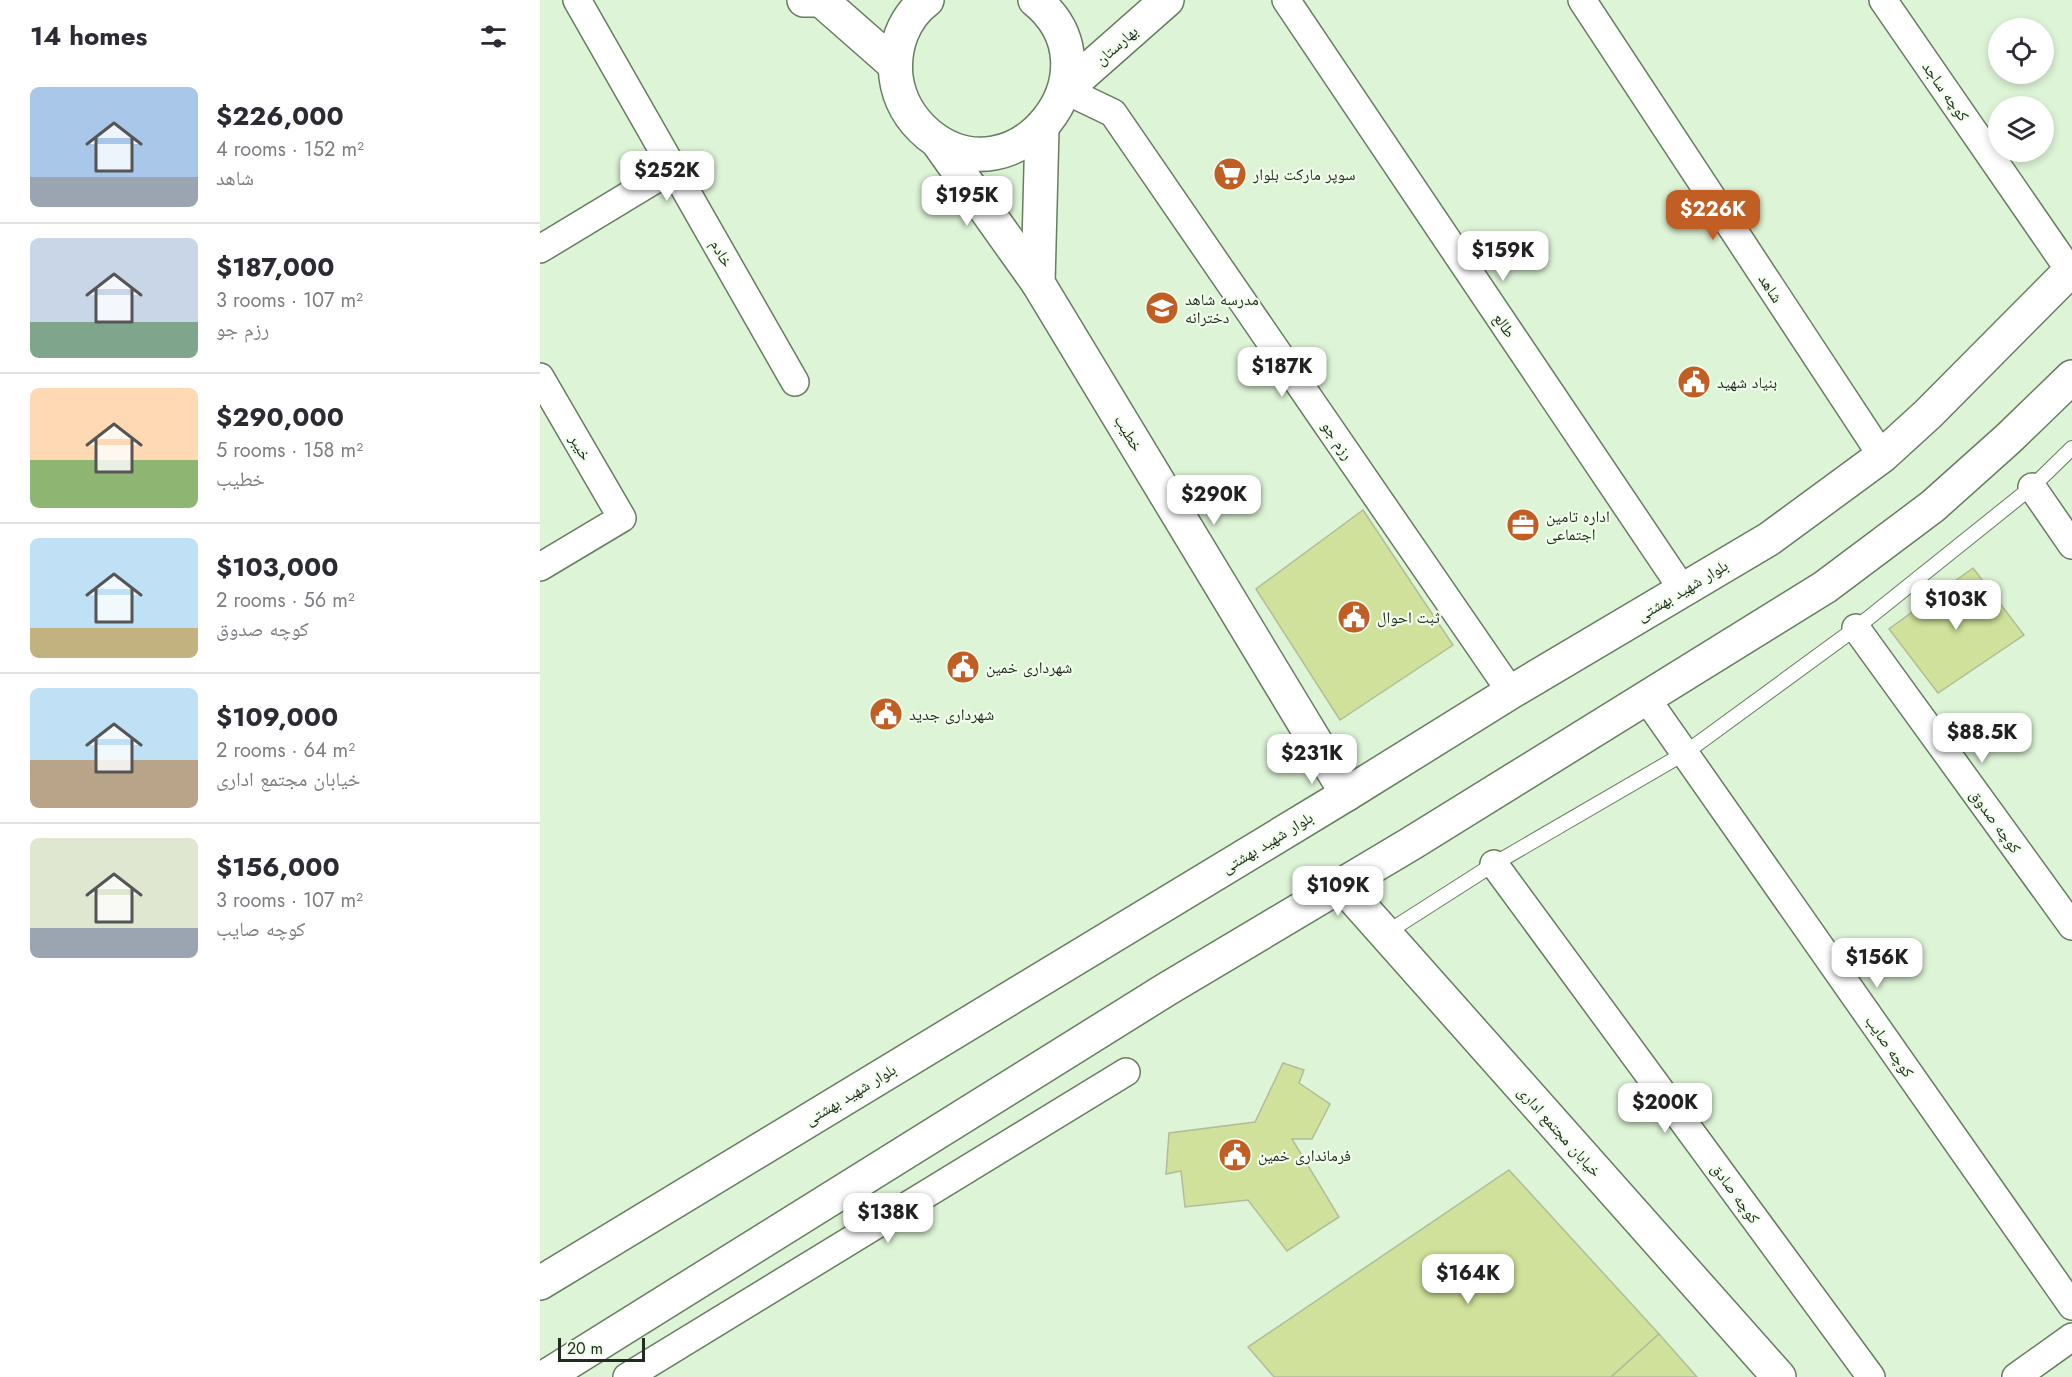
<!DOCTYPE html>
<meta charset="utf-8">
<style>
:root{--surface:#fff;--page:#f2f2f3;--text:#2b2b33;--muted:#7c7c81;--line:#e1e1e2;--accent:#c05e23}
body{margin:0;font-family:Jost,"Noto Naskh Arabic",sans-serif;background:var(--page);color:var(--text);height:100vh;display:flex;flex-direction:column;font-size:22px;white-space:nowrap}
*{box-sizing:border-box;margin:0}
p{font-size:20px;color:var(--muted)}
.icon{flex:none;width:33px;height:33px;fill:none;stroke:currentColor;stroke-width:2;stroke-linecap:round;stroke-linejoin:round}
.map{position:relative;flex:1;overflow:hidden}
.side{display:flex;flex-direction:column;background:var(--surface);width:540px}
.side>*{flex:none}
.tools{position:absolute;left:1448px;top:18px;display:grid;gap:12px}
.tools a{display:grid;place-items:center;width:66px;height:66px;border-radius:50%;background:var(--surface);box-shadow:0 3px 9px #0003;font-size:30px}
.scale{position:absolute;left:18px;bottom:15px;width:87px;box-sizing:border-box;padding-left:6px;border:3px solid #222b20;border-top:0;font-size:16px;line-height:21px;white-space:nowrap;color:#222b20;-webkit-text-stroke:4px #f1feec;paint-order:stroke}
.price{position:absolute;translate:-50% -51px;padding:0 14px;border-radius:12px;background:#fff;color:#222;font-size:20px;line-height:39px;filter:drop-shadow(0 2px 3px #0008)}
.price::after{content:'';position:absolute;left:50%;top:36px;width:18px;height:14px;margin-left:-9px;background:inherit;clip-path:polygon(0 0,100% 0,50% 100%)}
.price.on{background:var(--accent);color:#fff}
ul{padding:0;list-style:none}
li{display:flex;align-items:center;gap:18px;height:150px;padding:0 30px}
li+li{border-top:2px solid var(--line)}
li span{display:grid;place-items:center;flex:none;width:168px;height:120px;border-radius:9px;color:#555}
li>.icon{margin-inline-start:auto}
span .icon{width:72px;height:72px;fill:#fffc;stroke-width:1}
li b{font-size:26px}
h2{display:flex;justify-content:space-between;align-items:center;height:72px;padding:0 30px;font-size:26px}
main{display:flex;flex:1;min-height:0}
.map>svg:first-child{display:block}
</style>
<main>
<section class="side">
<h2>14 homes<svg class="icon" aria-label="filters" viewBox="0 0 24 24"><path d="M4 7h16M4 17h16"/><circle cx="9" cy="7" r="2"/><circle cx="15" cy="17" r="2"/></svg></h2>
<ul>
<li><span style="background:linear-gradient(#a9c7e8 75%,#9aa5b1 0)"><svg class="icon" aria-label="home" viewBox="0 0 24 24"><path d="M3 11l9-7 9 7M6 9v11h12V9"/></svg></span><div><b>$226,000</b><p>4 rooms · 152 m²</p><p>شاهد</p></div></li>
<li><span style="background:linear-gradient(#c9d6e8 70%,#7fa58c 0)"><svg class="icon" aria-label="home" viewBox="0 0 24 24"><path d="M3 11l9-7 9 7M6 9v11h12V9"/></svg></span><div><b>$187,000</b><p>3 rooms · 107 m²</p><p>رزم جو</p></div></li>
<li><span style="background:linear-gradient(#ffd9b3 60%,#8fb573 0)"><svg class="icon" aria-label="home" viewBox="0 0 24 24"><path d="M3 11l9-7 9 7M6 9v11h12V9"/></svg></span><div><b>$290,000</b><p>5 rooms · 158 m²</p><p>خطیب</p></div></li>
<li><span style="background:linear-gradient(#bfe0f5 75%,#c2b280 0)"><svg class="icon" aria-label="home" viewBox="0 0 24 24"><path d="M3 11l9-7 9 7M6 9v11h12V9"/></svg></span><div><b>$103,000</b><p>2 rooms · 56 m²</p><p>کوچه صدوق</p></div></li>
<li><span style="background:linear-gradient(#bfe0f5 60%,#b9a48a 0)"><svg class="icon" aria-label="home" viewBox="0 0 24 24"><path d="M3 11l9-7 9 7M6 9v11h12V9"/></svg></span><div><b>$109,000</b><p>2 rooms · 64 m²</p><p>خیابان مجتمع اداری</p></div></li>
<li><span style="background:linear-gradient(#dfe7d0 75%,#9aa5b1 0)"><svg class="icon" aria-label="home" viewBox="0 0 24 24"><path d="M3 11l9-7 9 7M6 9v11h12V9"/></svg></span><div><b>$156,000</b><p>3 rooms · 107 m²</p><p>کوچه صایب</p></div></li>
</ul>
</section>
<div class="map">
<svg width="1532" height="1377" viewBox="0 0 1532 1377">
<rect width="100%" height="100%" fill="#ddf4d6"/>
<!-- building -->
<g fill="#cfe19a" stroke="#b3bc9a" stroke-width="1.5">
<polygon points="823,510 913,645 800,720 716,589"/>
<polygon points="1433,568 1484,635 1398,693 1349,629"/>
<polygon points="743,1063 764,1070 759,1083 790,1104 772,1139 752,1139 799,1217 747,1251 708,1200 645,1207 641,1171 626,1174 629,1133 715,1122"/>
<polygon points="969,1170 1119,1334 1071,1377 734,1377 708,1347"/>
<polygon points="1119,1334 1157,1377 1071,1377"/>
</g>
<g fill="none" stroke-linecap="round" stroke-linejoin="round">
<defs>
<polyline id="service" points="846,933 954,864 1145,753 1316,628 1492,487 1532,448"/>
<g id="minor">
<polyline points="37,0 255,382"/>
<polyline points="746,0 1143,590"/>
<polyline points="1042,0 1342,456"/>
<polyline points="1343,0 1530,271"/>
<polyline points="525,90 573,113 971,692"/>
<polyline points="0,249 134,168"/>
<polyline points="0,377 82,518 0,567"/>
<polyline points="1492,487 1532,545"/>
<polyline points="1316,628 1532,926"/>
<polyline points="1106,698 1532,1306"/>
<polyline points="954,864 1331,1377"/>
<polyline points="87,1377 586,1072"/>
<polyline points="1476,1377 1532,1337"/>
</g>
<g id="tertiary">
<polyline points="264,0 281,0 355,65"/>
<path d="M387 0C363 18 353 48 356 77 359 100 371 120 389 135 475 204 583 71 495 0"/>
<polyline points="525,90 627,0"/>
<polyline points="397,141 498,283 807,794"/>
<polyline points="498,283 502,129"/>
<polyline points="802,885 1239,1377"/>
</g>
<g id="secondary">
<polyline points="0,1283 807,794 971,692 1229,539 1342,456 1388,414 1532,269"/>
<polyline points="5,1377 627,989 872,843 1285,587 1393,506 1469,438 1532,377"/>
</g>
</defs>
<!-- service casing -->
<use href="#service" stroke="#677c61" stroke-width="16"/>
<!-- minor casing -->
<use href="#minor" stroke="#677c61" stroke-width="30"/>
<!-- tertiary casing -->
<use href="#tertiary" stroke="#677c61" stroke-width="36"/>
<!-- secondary casing -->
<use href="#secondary" stroke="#677c61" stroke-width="36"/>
<!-- service -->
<use href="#service" stroke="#fff" stroke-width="14"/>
<!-- minor -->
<use href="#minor" stroke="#fff" stroke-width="27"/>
<!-- tertiary -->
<use href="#tertiary" stroke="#fff" stroke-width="33"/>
<!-- secondary -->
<use href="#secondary" stroke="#fff" stroke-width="33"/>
</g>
<!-- icons -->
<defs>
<symbol id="supermarket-disc" viewBox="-11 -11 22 22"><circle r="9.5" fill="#c05e23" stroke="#f1feec"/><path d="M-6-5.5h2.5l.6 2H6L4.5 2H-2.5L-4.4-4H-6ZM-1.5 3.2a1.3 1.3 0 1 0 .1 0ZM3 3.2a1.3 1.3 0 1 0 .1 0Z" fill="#fff"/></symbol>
<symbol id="school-disc" viewBox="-11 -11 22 22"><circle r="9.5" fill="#c05e23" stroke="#f1feec"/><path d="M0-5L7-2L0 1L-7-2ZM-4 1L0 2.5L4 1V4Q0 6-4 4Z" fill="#fff"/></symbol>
<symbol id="civic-disc" viewBox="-11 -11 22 22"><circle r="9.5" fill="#c05e23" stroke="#f1feec"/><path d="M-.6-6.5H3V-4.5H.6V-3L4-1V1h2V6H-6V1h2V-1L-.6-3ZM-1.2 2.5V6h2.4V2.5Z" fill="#fff"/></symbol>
<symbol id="office-disc" viewBox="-11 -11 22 22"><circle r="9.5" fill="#c05e23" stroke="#f1feec"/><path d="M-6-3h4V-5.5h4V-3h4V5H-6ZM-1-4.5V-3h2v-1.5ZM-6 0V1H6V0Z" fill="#fff"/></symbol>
</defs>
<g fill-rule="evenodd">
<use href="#supermarket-disc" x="671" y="155" width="38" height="38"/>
<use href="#school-disc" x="603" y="289" width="38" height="38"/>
<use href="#civic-disc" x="1135" y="363" width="38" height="38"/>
<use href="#office-disc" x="964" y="506" width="38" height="38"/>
<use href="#civic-disc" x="795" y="598" width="38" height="38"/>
<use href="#civic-disc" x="404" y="648" width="38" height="38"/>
<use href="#civic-disc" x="327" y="695" width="38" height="38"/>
<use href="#civic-disc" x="676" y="1136" width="38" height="38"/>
</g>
<g text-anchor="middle" stroke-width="4.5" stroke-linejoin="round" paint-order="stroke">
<!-- street labels -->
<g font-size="16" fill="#222b20" stroke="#f1feec">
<text transform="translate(576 45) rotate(-41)" y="6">بهارستان</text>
<text transform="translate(1406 91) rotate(55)" y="6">کوچه ساجد</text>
<text transform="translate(182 253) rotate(60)" y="6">خادم</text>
<text transform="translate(1231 288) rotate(57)" y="6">شاهد</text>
<text transform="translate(965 325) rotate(56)" y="6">طالع</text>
<text transform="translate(589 433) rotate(59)" y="6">خطیب</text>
<text transform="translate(798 440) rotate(56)" y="6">رزم جو</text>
<text transform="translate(41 447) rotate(60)" y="6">خیبر</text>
<text transform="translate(1142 590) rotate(-31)" y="6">بلوار شهید بهشتی</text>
<text transform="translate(1456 821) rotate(54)" y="6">کوچه صدوق</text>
<text transform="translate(727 842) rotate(-31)" y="6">بلوار شهید بهشتی</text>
<text transform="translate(1350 1046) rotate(55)" y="6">کوچه صایب</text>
<text transform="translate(310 1094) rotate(-31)" y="6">بلوار شهید بهشتی</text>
<text transform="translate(1020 1131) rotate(48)" y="6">خیابان مجتمع اداری</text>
<text transform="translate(1196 1193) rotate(54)" y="6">کوچه صادق</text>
</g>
<!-- poi labels -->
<g font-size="16" fill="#222b20" stroke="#f1feec" text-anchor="start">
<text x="713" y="180">سوپر مارکت بلوار</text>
<text x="645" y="305">مدرسه شاهد<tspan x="645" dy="18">دخترانه</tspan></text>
<text x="1177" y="388">بنیاد شهید</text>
<text x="1006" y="522">اداره تامین<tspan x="1006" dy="18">اجتماعی</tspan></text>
<text x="837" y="623">ثبت احوال</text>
<text x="446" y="673">شهرداری خمین</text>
<text x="369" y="720">شهرداری جدید</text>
<text x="718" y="1161">فرمانداری خمین</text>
</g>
</g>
</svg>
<div class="tools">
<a><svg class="icon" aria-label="locate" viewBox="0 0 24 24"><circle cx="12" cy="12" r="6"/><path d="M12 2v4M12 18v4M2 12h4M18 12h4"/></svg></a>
<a><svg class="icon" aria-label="layers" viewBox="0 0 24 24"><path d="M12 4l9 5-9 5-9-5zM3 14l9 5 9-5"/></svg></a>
</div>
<div class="scale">20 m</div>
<b class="price" style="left:127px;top:202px">$252K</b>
<b class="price" style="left:427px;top:227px">$195K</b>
<b class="price on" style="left:1173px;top:241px">$226K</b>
<b class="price" style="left:963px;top:282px">$159K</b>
<b class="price" style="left:742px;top:398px">$187K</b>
<b class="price" style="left:674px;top:526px">$290K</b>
<b class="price" style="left:1416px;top:631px">$103K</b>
<b class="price" style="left:1442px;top:764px">$88.5K</b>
<b class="price" style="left:772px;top:785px">$231K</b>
<b class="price" style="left:798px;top:917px">$109K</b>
<b class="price" style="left:1337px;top:989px">$156K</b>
<b class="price" style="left:1125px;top:1134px">$200K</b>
<b class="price" style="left:348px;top:1244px">$138K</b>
<b class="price" style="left:928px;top:1305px">$164K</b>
</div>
</main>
